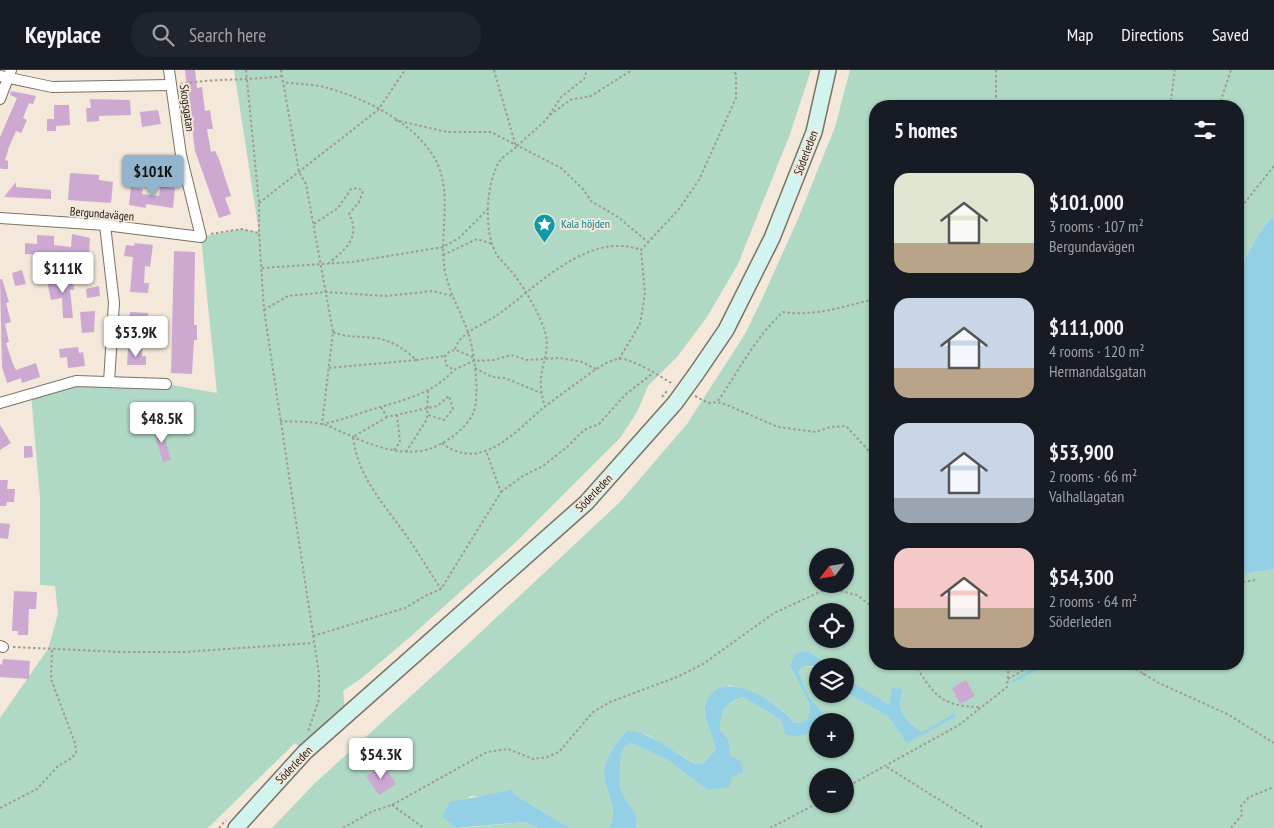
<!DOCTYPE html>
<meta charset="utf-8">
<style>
:root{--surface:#171b24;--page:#20242c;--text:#f1f3f6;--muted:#9ea1a6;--line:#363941;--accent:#92b4cd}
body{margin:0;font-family:"PT Sans Narrow",sans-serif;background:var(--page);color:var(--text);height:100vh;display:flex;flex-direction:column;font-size:19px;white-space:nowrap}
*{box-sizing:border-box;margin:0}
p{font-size:16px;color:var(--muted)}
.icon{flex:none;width:28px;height:28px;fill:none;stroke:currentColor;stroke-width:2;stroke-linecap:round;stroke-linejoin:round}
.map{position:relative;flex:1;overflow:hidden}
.drawer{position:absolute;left:869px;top:30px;width:375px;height:570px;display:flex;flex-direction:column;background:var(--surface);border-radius:20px;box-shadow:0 1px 4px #0004}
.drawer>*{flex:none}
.needle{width:32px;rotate:239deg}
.tools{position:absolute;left:809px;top:478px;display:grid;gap:10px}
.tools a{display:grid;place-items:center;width:45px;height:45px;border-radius:50%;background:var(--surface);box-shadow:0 1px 4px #0004;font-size:25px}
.price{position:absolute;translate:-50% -42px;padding:0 11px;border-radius:5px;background:#fff;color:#222;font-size:16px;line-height:32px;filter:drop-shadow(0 1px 2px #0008)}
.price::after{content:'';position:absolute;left:50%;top:30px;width:15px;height:11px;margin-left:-8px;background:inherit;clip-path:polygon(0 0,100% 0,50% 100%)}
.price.selected{background:var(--accent);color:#111}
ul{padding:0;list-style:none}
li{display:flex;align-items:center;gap:15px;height:125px;padding:0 25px}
li span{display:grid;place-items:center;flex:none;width:140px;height:100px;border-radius:15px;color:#555}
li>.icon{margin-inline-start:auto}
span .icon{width:60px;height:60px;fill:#fffc;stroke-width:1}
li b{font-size:21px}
h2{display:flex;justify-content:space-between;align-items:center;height:60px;padding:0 25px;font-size:21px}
header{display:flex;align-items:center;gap:30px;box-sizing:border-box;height:70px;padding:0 25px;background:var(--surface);border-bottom:1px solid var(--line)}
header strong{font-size:24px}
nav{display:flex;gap:28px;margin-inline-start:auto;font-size:18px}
.search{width:350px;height:45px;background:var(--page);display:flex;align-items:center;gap:12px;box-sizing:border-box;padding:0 18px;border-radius:20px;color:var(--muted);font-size:19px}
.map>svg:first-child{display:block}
</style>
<header>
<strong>Keyplace</strong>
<div class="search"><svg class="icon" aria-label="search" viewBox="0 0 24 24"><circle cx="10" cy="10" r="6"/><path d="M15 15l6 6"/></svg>Search here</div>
<nav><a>Map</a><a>Directions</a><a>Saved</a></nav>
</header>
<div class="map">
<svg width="1274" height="758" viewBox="0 0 1274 758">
<rect width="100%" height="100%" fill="#f3e8da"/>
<!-- green -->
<g fill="#afd9c4" fill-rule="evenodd">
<polygon points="234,0 811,0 790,64 738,194 707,247 677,287 648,316 637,342 620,368 517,471 410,567 363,607 343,621 346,648 305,682 295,673 208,758 0,758 0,648 48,579 58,544 55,516 40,515 40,428 31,324 76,311 166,314 217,323 201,167 241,159 259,162"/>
<path d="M850 0H1274V146C1258 159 1251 182 1238 198V36H875V594H1238V505L1274 499V758H636C641 742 626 734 622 722 618 713 620 687 623 677L631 673 668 690 707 720 731 686 728 669 720 660C721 639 724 635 743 627L781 650 812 661 817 655 818 679H845V651H821L822 642 809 626 798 601 803 596 817 597 818 624 845 622 889 647 907 674 921 664C906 645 896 646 903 619L890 635 845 607V596H829L807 581 790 596 810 635 809 646 804 652 795 653C780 634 753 621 729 615L704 641 714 665 716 679 704 693 696 694 648 665 626 661C617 673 605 686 604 702 603 720 621 741 609 758H570L515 725 512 721 485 727 471 726 442 747 456 758H272L315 713 467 575 620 432 687 354 745 264 762 229 798 149 835 57ZM818 486H845V514H818ZM818 541H845V569H818ZM818 706H845V734H818Z"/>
<polygon points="525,752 538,758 461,758"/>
</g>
<!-- water -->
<g fill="#93d0e6">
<path d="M1274 146V499L1238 505V198C1251 182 1258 159 1274 146Z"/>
<path d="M808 581 829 596H804L798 601 809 626 822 642 821 651H818L817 655C808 666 800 667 786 665L781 650 743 627C724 634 721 640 720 660L728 669 731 686 742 692 743 703 732 706 729 717 707 720 668 690 631 673 623 678C620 687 618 713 622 722 626 734 641 742 636 758H609C621 740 603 720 604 702 605 686 617 673 626 661 647 659 675 683 696 694L704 693 716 679C714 669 703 644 705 638 715 591 778 632 795 653L804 652 809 646 810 635 790 596 796 583Z"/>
<path d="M845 607 890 635 892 618 903 619C896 645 905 646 922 664L907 674 889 647 845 622Z"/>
<polygon points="512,720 515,725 570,758 538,758 525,752 456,758 442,747 450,732"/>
</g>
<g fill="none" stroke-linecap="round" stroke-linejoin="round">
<!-- stream -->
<g stroke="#93d0e6" stroke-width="3">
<polyline points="1014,611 1044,594"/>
<polyline points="922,664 954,645"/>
</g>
</g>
<!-- building -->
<g fill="#cda9d2">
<polygon points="185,0 195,0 197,18 202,17 205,41 210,40 213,59 207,59 211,82 215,81 219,89 231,126 225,128 231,144 219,148 195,81"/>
<polygon points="11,21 36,26 33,34 29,33 23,48 27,50 21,63 16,61 9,77 5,90 8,91 8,99 2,99 0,98 0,67 17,28 10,25"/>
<polygon points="90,29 130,30 131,45 99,46 99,51 87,52 86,38 91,38"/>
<polygon points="54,35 69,35 70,55 56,56 56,61 47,61 47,49 54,49"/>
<polygon points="158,40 161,54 142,57 140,42"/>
<polygon points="70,103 99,105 99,110 113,112 111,133 68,130"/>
<polygon points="161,111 169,112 168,117 175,118 173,138 146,134 146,138 129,135 131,117 143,119 142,124 159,126"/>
<polygon points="16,112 16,117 51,120 51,129 4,127"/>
<polygon points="72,164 90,168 89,185 73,184 73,187 25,184 25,173 37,174 37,165 54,166 54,175 71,177"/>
<polygon points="135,173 153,175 150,197 145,196 144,213 149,213 148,223 130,222 133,187 124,186 126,175 134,176"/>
<polygon points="174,181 195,182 194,255 197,255 197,270 194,270 192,304 171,303"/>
<polygon points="22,200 26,214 15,216 12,203"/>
<polygon points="73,208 74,220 70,220 73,248 63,248 62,228 51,230 47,211"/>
<polygon points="0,209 2,209 9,232 6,233 11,252 5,254 9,272 6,273 13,294 16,300 36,293 40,307 22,313 21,308 7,313 2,297"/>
<polygon points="99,216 100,226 87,228 86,219"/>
<polygon points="95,241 94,262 82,263 80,242"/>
<polygon points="130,242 148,243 148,263 139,263 139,258 129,258"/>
<polygon points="78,277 79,283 83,282 85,296 68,298 67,287 60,288 59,279"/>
<polygon points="128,279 142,279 142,286 146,286 146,295 127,295"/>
<polygon points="0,355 11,373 0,380"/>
<polygon points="161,357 171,390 163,392 153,359"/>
<polygon points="24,376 32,376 33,387 24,388"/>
<polygon points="0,410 8,410 7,419 15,419 14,432 7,432 6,436 0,436"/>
<polygon points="0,453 10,454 8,469 0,468"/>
<polygon points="14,521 37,522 36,539 29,539 28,565 18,565 18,561 12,561"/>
<polygon points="3,589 30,591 29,609 0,607 0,594 2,595"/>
<polygon points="966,610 975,626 960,634 952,618"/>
<polygon points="384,695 396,714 379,725 366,706"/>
</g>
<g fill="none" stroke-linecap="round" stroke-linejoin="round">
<defs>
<g id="street">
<polyline points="0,6 52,17 171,15"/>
<polyline points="0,29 11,0"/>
<polyline points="0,148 105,155 201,167 181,85 169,0"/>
<polyline points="105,155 114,233 109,312"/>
<polyline points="0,333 76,311 166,314"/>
<polyline points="0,576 3,577"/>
</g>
<g id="secondary">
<polyline points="696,304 726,260 772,168 814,62 828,0"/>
<polyline points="236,758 305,682 586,433 675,333"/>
</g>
</defs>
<!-- street casing -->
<use href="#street" stroke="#7b7164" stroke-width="12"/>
<!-- secondary casing -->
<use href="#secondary" stroke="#7b7164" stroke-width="18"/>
<!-- path -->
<g stroke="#a2998f" stroke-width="2" stroke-dasharray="2.5 2.5" stroke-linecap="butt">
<polyline points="246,0 259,133 259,162"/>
<path d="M281 0 299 102 306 114 333 262 322 354C338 351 352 346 367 341 398 331 431 326 454 300"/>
<path d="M494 0 516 77C511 82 503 86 499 92 486 114 483 162 497 185 501 191 507 196 512 202 525 219 539 242 545 262 550 279 543 291 541 307 540 317 542 327 545 337"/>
<polyline points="996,0 996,36"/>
<path d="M180 14C214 8 247 11 282 6"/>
<polyline points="1170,36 1175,0"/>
<polyline points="1219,36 1231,0"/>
<polyline points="550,45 570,30 591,26 632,0"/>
<polyline points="395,50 447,62 491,62 561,98 583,119 591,131 618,147 649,173"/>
<polyline points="517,76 546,50 561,27 584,9 587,0"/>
<polyline points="259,133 378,40 405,0"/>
<polyline points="1238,141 1274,96"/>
<path d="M314 154 338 138 351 119 358 118 363 121 359 132 349 144C361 167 346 179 329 193"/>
<polyline points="211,164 241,159 259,163 264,240 319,604 319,629 308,661"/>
<polyline points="443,185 477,169 493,174"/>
<polyline points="262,198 352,192 443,177 459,168 488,139"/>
<polyline points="264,240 288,226 326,222 385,226 433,221 452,226"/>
<path d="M333 262C347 268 360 266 375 268 391 270 405 279 416 290L445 286"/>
<path d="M455 279C460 262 483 255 496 246 536 218 588 160 641 180L679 139 699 110 736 28V5L734 0"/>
<path d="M473 287C462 284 454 274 445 286L446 295 454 300 473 291 494 290 511 285 527 290 560 288 582 292 596 299"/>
<polyline points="619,289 640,254 645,223 641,180"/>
<polyline points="329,298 416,290"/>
<polyline points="475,298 492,307 505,308 541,323"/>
<polyline points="695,326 708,333 717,332 727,335 778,357 816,362 830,357 846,356 868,380 875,394"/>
<path d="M718 331C740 299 754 269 783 242 815 247 844 236 875 229"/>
<polyline points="381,337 387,347 437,336 449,326 453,339 444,350 428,345"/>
<path d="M387 347 353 367C358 407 383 433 405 464 418 482 429 501 441 519"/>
<path d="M280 351C293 352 308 351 321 354 330 355 340 362 349 365 372 376 404 387 429 379 445 374 469 357 474 341 480 322 474 280 468 262 460 240 447 219 444 195 440 159 453 120 434 87 413 52 363 27 324 17 311 14 297 14 283 12"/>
<path d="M442 373C480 403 514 363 542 339 556 328 570 318 585 307 594 301 606 291 618 289 631 287 661 307 673 314"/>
<polyline points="394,380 400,372 397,345"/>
<polyline points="406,382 427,349 428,321"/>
<polyline points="501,422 523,406 543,396 567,377 584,360 599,354 625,325 653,303"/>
<polyline points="1238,513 1255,510"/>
<polyline points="313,566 405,538 427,525 441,519 501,422 486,381"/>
<polyline points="13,577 122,582 184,582 313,573"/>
<path d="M915 594C933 625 943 637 980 637"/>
<polyline points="1127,594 1159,613 1229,645 1274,673"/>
<polyline points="1143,605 1148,594"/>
<polyline points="1008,609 1034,594"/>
<polyline points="887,697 984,758"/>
<polyline points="845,718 959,655 1007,617 1009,594"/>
<polyline points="392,735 424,758"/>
<polyline points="0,738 37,719 58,696 72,688 76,682 75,673 51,609 52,579"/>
<polyline points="219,758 226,750"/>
<polyline points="343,758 373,741 392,735 487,682 508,679 533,689 547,687 559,682 593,642 610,632 677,607 703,594 774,543 822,521 841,521 857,525 875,539"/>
<polyline points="770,758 818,733"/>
<polyline points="1231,758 1242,745 1241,736 1249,727 1274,717"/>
</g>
<!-- street -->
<use href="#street" stroke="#fff" stroke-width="10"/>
<!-- secondary -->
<use href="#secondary" stroke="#d2f3ee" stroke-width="15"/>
<defs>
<polyline id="secondary-bridge" points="675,333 696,304"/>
</defs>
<!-- secondary-bridge casing -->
<use href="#secondary-bridge" stroke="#7b7164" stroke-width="18" stroke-linecap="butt"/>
<!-- path-bridge -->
<polyline stroke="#a2998f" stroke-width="2" stroke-dasharray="2.5 2.5" stroke-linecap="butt" points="662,327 667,321"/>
<!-- secondary-bridge -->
<use href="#secondary-bridge" stroke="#d2f3ee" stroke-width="15"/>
</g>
<!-- icons -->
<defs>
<symbol id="sight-pin" viewBox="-11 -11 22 30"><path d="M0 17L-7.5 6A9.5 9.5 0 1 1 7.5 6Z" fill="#0f9aa8" stroke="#f3e8da"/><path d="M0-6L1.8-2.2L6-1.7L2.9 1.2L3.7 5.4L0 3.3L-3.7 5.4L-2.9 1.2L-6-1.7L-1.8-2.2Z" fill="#fff"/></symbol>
</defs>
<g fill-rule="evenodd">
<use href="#sight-pin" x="532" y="142" width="25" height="34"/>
</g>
<g text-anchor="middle" stroke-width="4" stroke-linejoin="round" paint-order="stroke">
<!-- street labels -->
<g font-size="12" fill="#26221d" stroke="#f3e8da">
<text transform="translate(187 38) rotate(82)" y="4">Skogsgatan</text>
<text transform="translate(806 83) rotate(-69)" y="4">Söderleden</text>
<text transform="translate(102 144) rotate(5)" y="4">Bergundavägen</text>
<text transform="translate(594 423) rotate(-46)" y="4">Söderleden</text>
<text transform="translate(294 695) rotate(-46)" y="4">Söderleden</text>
</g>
<!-- culture labels -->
<g font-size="12" fill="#0d838f" stroke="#f3e8da" text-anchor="start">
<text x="561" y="158">Kala höjden</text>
</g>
</g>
</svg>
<div class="tools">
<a><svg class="needle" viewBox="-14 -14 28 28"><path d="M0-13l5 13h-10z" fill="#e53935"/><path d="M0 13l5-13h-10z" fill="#9ea1a6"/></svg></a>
<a><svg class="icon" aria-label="locate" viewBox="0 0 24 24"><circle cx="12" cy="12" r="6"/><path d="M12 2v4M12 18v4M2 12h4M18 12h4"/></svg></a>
<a><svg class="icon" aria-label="layers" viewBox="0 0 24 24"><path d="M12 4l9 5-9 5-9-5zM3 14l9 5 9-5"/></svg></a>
<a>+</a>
<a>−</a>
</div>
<b class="price selected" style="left:153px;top:127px">$101K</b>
<b class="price" style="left:63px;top:224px">$111K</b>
<b class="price" style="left:136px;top:288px">$53.9K</b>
<b class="price" style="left:162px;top:374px">$48.5K</b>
<b class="price" style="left:381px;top:710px">$54.3K</b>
<section class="drawer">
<h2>5 homes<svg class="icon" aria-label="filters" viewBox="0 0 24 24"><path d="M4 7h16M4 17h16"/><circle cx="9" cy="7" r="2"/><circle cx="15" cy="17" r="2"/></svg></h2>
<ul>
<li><span style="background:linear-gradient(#dfe7d0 70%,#b9a48a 0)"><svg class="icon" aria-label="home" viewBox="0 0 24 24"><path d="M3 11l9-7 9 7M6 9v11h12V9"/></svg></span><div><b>$101,000</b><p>3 rooms · 107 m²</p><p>Bergundavägen</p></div></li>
<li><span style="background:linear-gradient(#c9d6e8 70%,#b9a48a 0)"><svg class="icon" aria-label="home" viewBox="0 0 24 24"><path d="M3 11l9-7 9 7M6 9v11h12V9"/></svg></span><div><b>$111,000</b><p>4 rooms · 120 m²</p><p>Hermandalsgatan</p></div></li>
<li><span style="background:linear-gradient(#c9d6e8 75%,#9aa5b1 0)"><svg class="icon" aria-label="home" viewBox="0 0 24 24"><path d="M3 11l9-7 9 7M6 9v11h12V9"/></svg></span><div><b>$53,900</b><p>2 rooms · 66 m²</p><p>Valhallagatan</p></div></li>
<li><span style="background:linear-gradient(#f6c9c9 60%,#b9a48a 0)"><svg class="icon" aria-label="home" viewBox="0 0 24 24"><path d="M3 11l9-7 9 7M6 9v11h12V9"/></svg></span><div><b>$54,300</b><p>2 rooms · 64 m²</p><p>Söderleden</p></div></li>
</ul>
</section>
</div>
